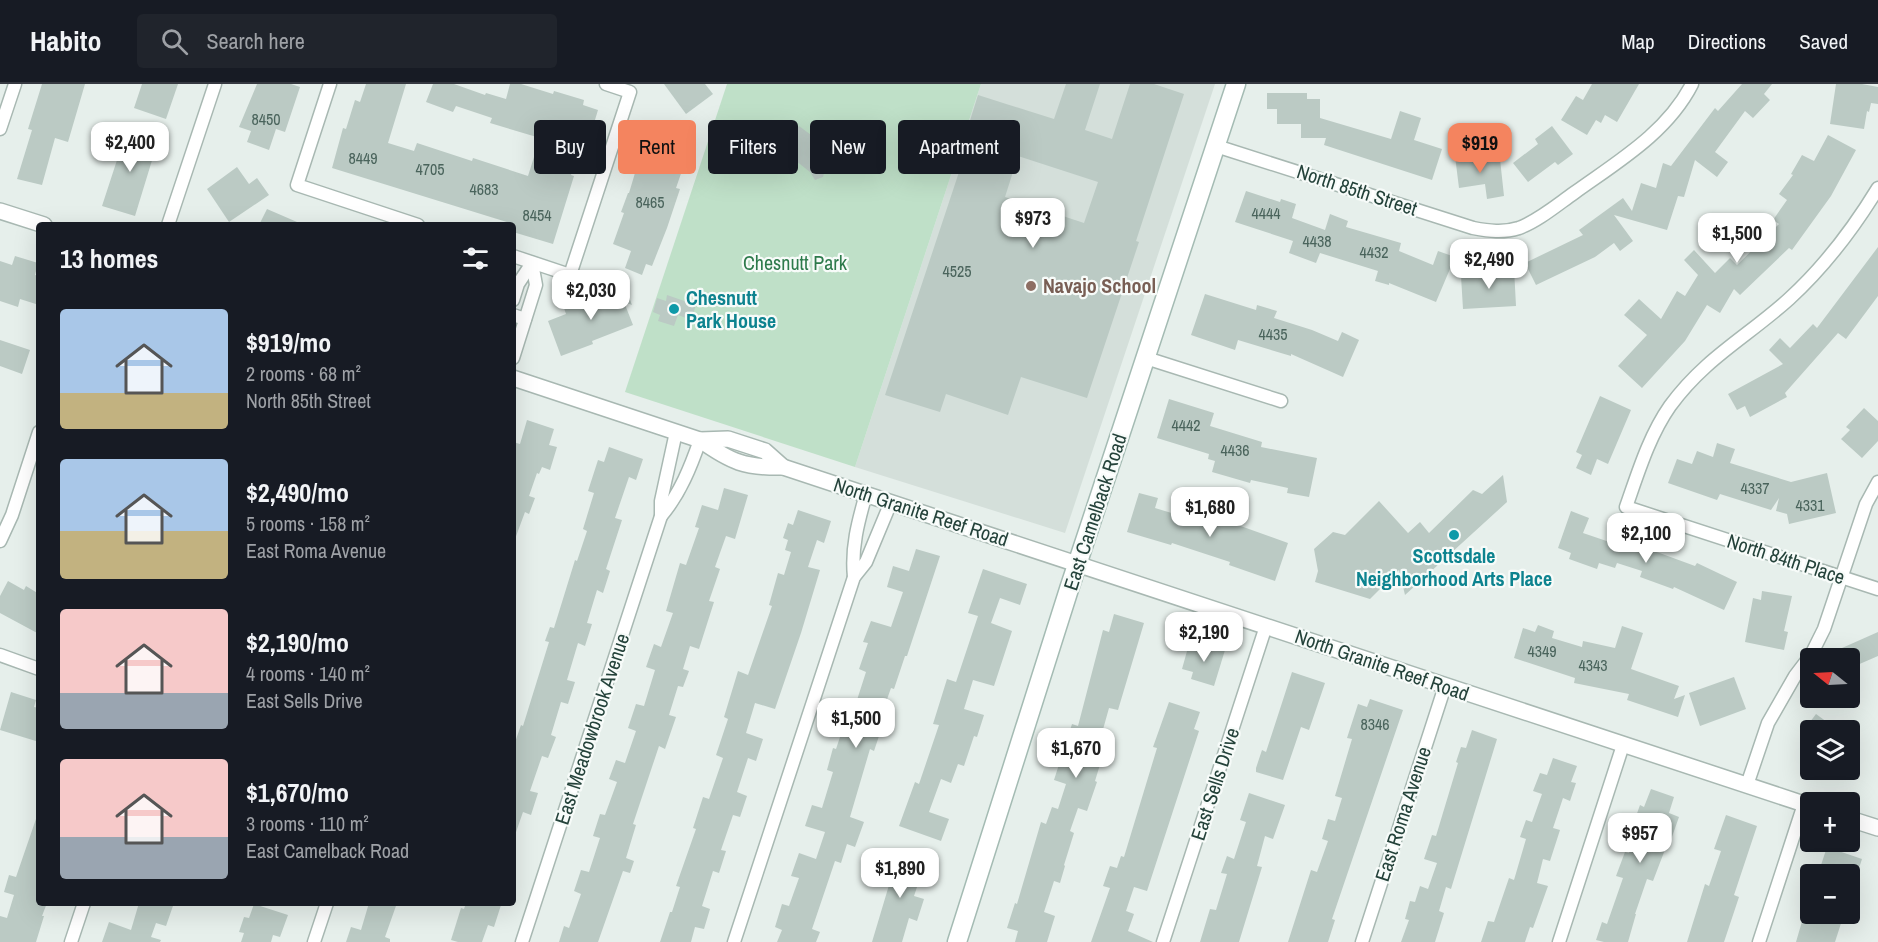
<!DOCTYPE html>
<meta charset="utf-8">
<style>
:root{--surface:#171b24;--page:#20242c;--text:#f1f3f6;--muted:#9ea1a6;--line:#363941;--accent:#f4845f}
body{margin:0;font-family:"Archivo Narrow",sans-serif;background:var(--page);color:var(--text);height:100vh;display:flex;flex-direction:column;font-size:22px;white-space:nowrap}
*{box-sizing:border-box;margin:0}
p{font-size:20px;color:var(--muted)}
.icon{flex:none;width:33px;height:33px;fill:none;stroke:currentColor;stroke-width:2;stroke-linecap:round;stroke-linejoin:round}
.map{position:relative;flex:1;overflow:hidden}
.panel{position:absolute;left:36px;top:138px;width:480px;height:684px;display:flex;flex-direction:column;background:var(--surface);border-radius:6px;box-shadow:0 6px 24px #0002}
.panel>*{flex:none}
.banner{position:absolute;left:534px;top:36px;width:570px;height:54px;display:flex;gap:12px}
.needle{width:39px;rotate:288deg}
.buttons{position:absolute;left:1800px;top:564px;display:grid;gap:12px}
.buttons a{display:grid;place-items:center;width:60px;height:60px;border-radius:6px;background:var(--surface);box-shadow:0 6px 24px #0002;font-size:30px}
.price{position:absolute;translate:-50% -51px;padding:0 14px;border-radius:12px;background:#fff;color:#222;font-size:20px;line-height:39px;filter:drop-shadow(0 2px 3px #0008)}
.price::after{content:'';position:absolute;left:50%;top:36px;width:18px;height:14px;margin-left:-9px;background:inherit;clip-path:polygon(0 0,100% 0,50% 100%)}
.price.on{background:var(--accent);color:#111}
ul{padding:0;list-style:none}
li{display:flex;align-items:center;gap:18px;height:150px;padding:0 24px}
li span{display:grid;place-items:center;flex:none;width:168px;height:120px;border-radius:6px;color:#555}
li>.icon{margin-inline-start:auto}
span .icon{width:72px;height:72px;fill:#fffc;stroke-width:1}
li b{font-size:26px}
h2{display:flex;justify-content:space-between;align-items:center;height:72px;padding:0 24px;font-size:26px}
.chip{padding:0 21px;border-radius:6px;background:var(--surface);box-shadow:0 6px 24px #0002;font-size:21px;line-height:54px}
.chip.on{background:var(--accent);color:#111}
header{display:flex;align-items:center;gap:36px;box-sizing:border-box;height:84px;padding:0 30px;background:var(--surface);border-bottom:2px solid var(--line)}
header strong{font-size:28px}
nav{display:flex;gap:33px;margin-inline-start:auto;font-size:21px}
.search{width:420px;height:54px;background:var(--page);display:flex;align-items:center;gap:15px;box-sizing:border-box;padding:0 21px;border-radius:6px;color:var(--muted);font-size:22px}
.map>svg:first-child{display:block}
</style>
<header>
<strong>Habito</strong>
<div class="search"><svg class="icon" aria-label="search" viewBox="0 0 24 24"><circle cx="10" cy="10" r="6"/><path d="M15 15l6 6"/></svg>Search here</div>
<nav><a>Map</a><a>Directions</a><a>Saved</a></nav>
</header>
<div class="map">
<svg width="1878" height="858" viewBox="0 0 1878 858">
<rect width="100%" height="100%" fill="#e6efeb"/>
<!-- built -->
<polygon fill="#d4dfda" points="981,0 1215,0 1065,449 855,383"/>
<!-- green -->
<polygon fill="#bfe0c8" points="727,0 981,0 855,383 625,308"/>
<!-- building -->
<g fill="#bbcac4" fill-rule="evenodd">
<polygon points="42,0 85,0 68,58 55,54 42,101 17,95 32,46 28,45"/>
<polygon points="142,0 178,0 166,35 134,24"/>
<polygon points="257,0 291,0 300,3 285,48 276,45 269,66 247,58 251,47 239,43"/>
<polygon points="366,0 406,0 388,59 414,67 417,59 472,77 473,74 528,92 540,54 490,39 492,34 456,22 453,28 426,18 433,0 454,0 485,11 486,9 506,15 510,0 521,0 553,10 554,7 584,16 583,21 598,26 591,49 584,47 571,91 574,92 553,160 513,148 513,140 332,84 343,44 346,45 355,16 360,18"/>
<polygon points="664,0 705,0 713,10 686,30"/>
<path d="M1066 0H1100L1085 46 1112 55 1130 0H1154L1184 10 1136 157 1139 158 1087 314 1021 293 1008 331 946 310 940 328 885 311 963 76 958 75 978 11 1054 35ZM1018 72 1098 98 1084 139 1005 113Z"/>
<polygon points="1592,0 1639,0 1617,38 1605,31 1601,39 1596,36 1587,51 1561,36 1576,12 1583,16"/>
<polygon points="1742,0 1772,0 1764,10 1770,16 1753,34 1745,27 1715,68 1728,78 1717,93 1695,76 1684,113 1678,112 1667,146 1614,131 1633,157 1620,167 1614,159 1595,173 1536,201 1525,179 1583,151 1579,146 1623,114 1632,127 1641,99 1656,104 1663,79 1671,82 1715,24 1718,27"/>
<polygon points="1836,0 1862,0 1878,3 1878,20 1871,19 1869,28 1867,27 1864,45 1830,40"/>
<polygon points="1267,9 1307,9 1307,15 1320,15 1320,34 1391,55 1400,27 1421,34 1414,56 1442,65 1432,96 1324,61 1326,54 1301,54 1301,40 1277,40 1277,25 1267,25"/>
<polygon points="672,39 694,47 694,52 676,104 680,105 667,144 652,182 646,180 642,191 625,184 631,167 613,160 624,129 621,128 628,109 629,109 644,59 662,66"/>
<polygon points="799,42 819,57 834,54 831,73 829,71 823,93 815,96 810,88 781,65"/>
<polygon points="1552,42 1573,70 1558,81 1555,78 1528,98 1513,79 1538,60 1535,55"/>
<polygon points="123,46 155,56 154,59 157,60 135,132 102,122 118,73 114,72"/>
<polygon points="1828,51 1856,66 1831,112 1792,166 1789,164 1740,211 1734,205 1720,229 1707,221 1685,257 1642,304 1618,282 1647,251 1624,231 1639,215 1661,235 1677,207 1685,212 1698,191 1684,176 1694,166 1715,189 1730,174 1737,181 1779,140 1773,136 1787,116 1779,110 1793,91 1791,90 1802,71 1814,77"/>
<polygon points="1478,70 1479,77 1500,75 1504,112 1487,115 1485,100 1459,104 1455,72"/>
<polygon points="854,71 860,75 858,85 850,87 838,78"/>
<polygon points="237,83 249,100 257,94 269,111 229,138 207,105"/>
<polygon points="1246,107 1280,118 1281,115 1296,120 1292,134 1325,146 1330,130 1348,137 1346,143 1401,159 1399,167 1433,181 1438,167 1455,173 1436,218 1389,199 1389,201 1375,197 1378,187 1320,169 1316,179 1289,169 1293,157 1235,138"/>
<polygon points="267,125 304,141 259,141"/>
<polygon points="1878,163 1878,212 1846,255 1838,249 1785,309 1787,313 1750,333 1745,322 1737,326 1728,310 1783,280 1769,266 1780,254 1790,264 1813,240 1817,244"/>
<polygon points="15,172 38,179 35,191 39,192 39,221 20,215 18,223 0,217 0,177 12,181"/>
<polygon points="1514,184 1516,222 1463,225 1461,192 1497,190 1497,186"/>
<polygon points="625,202 632,221 624,218 633,241 592,257 593,260 561,272 548,237 566,230 564,224"/>
<polygon points="1205,210 1256,226 1257,221 1277,227 1274,234 1312,246 1338,257 1342,248 1359,256 1343,293 1291,270 1291,272 1238,256 1235,266 1191,251"/>
<polygon points="667,211 696,221 691,236 678,231 674,242 658,237 660,231 653,228 657,214 666,217"/>
<polygon points="0,256 30,266 22,290 0,282"/>
<polygon points="1600,312 1631,326 1608,380 1597,375 1591,391 1576,384 1582,371 1576,368"/>
<polygon points="1169,315 1214,329 1210,342 1262,358 1261,363 1317,374 1309,413 1287,409 1288,404 1251,396 1250,399 1212,388 1215,377 1208,375 1209,370 1157,354"/>
<polygon points="1864,324 1878,337 1878,357 1862,374 1841,355 1850,346 1846,343"/>
<polygon points="527,336 554,345 549,361 557,363 550,386 542,383 539,390 537,389 529,412 535,414 529,430 525,428 515,455 513,455 513,358 520,360"/>
<polygon points="1717,359 1735,365 1730,379 1791,398 1827,389 1836,429 1789,440 1787,430 1776,427 1779,414 1771,426 1720,410 1717,416 1668,399 1677,375 1692,380 1697,367 1713,373"/>
<polygon points="609,363 643,375 636,396 629,393 615,434 622,436 606,485 610,487 603,509 597,506 587,539 592,540 585,562 578,559 567,596 575,598 568,620 561,618 551,651 556,653 548,674 542,672 530,707 538,709 531,731 523,728 515,751 513,751 513,664 521,641 523,642 549,558 545,557 550,543 554,544 575,476 577,477 587,447 583,445 594,409 588,407 598,376 604,378"/>
<polygon points="1503,391 1507,418 1405,511 1399,486 1370,515 1315,498 1318,487 1314,465 1333,448 1345,451 1379,417 1408,449 1420,438 1429,449 1473,406 1482,410"/>
<polygon points="724,404 748,411 735,455 726,452 715,483 720,485 709,517 714,518 699,565 690,562 683,585 689,587 683,603 678,602 669,631 676,633 665,665 659,662 633,740 636,741 626,774 634,777 630,789 623,787 598,858 559,858 564,842 569,844 581,810 574,807 581,786 589,788 600,754 593,752 600,730 605,731 617,698 609,695 616,676 625,679 636,647 628,644 636,620 644,622 655,586 646,583 654,560 661,563 673,529 666,527 680,479 686,481 699,444 695,443 702,421 718,426"/>
<polygon points="1139,409 1158,414 1155,424 1188,434 1188,431 1197,434 1199,428 1218,435 1219,431 1237,436 1235,440 1288,459 1275,497 1229,481 1230,478 1172,459 1171,461 1127,448"/>
<polygon points="798,426 831,437 824,459 817,456 808,483 820,486 801,549 775,625 755,619 746,649 763,655 756,677 748,674 737,708 747,712 740,733 733,731 721,766 726,767 719,789 713,787 702,822 710,825 704,845 695,843 691,858 660,858 670,828 672,828 680,803 676,802 696,745 693,744 703,713 709,715 723,674 716,671 728,635 724,633 738,587 748,591 772,522 769,521 778,489 784,491 791,468 785,466 788,456 783,454 788,439 793,441"/>
<polygon points="1571,427 1589,434 1583,449 1633,466 1635,460 1695,482 1697,479 1737,498 1724,526 1674,503 1673,505 1640,493 1642,487 1617,479 1615,484 1599,479 1597,485 1569,475 1571,469 1558,464"/>
<polygon points="916,465 940,472 907,572 905,572 894,605 891,604 879,638 883,640 874,667 870,665 850,733 864,738 855,763 847,760 841,779 835,777 812,845 820,848 816,858 777,858 782,846 775,843 782,820 789,822 799,794 791,792 799,769 816,775 825,748 805,742 812,721 822,724 833,688 827,686 833,664 836,665 853,614 857,616 866,588 859,585 868,559 863,558 871,537 891,543 903,508 887,503 893,482 909,487"/>
<polygon points="983,485 1027,500 1020,521 1000,514 991,539 1012,547 994,602 973,596 964,625 984,631 977,653 974,652 964,682 958,680 951,699 941,695 929,728 949,735 941,757 899,742 915,698 919,700 939,641 933,640 947,595 956,598 978,532 968,529"/>
<polygon points="8,497 24,506 26,502 39,510 39,550 0,529 0,512"/>
<polygon points="1762,507 1792,512 1784,547 1788,548 1784,566 1745,558 1753,514 1761,516"/>
<polygon points="1114,530 1144,539 1118,626 1109,624 1102,649 1109,651 1095,697 1097,698 1087,727 1078,724 1070,747 1074,749 1064,781 1065,782 1060,799 1054,797 1044,828 1055,832 1047,858 1015,858 1018,847 1007,844 1015,819 1017,820 1041,738 1046,740 1052,723 1058,725 1066,700 1054,696 1072,640 1078,642 1103,546 1109,548"/>
<polygon points="1538,541 1554,547 1552,554 1582,563 1583,557 1615,564 1622,542 1643,549 1631,585 1679,602 1674,615 1685,611 1678,633 1627,616 1629,610 1574,599 1575,594 1514,574 1523,544 1535,548"/>
<polygon points="1878,548 1878,572 1855,582 1850,582 1850,574 1847,574 1842,564"/>
<polygon points="1189,560 1207,565 1208,561 1225,566 1214,602 1191,595 1193,588 1182,585"/>
<polygon points="1292,588 1325,599 1309,646 1301,643 1283,696 1256,688 1256,684 1262,666 1266,668"/>
<polygon points="1734,593 1746,625 1700,642 1689,609"/>
<polygon points="11,608 36,616 34,623 39,624 39,658 0,646"/>
<polygon points="1370,615 1403,626 1332,835 1335,836 1328,858 1288,858 1311,786 1317,788 1328,757 1322,755 1328,735 1335,737 1342,714 1335,712 1352,655 1347,654 1358,620 1367,623"/>
<polygon points="1169,618 1200,628 1194,645 1199,647 1147,807 1134,803 1126,827 1134,830 1128,847 1153,858 1091,858 1110,804 1103,802 1110,782 1117,784 1121,772 1124,773 1157,664 1153,663"/>
<polygon points="1816,630 1838,646 1804,646"/>
<polygon points="1472,646 1497,655 1451,805 1446,803 1439,827 1444,829 1435,858 1401,858 1409,836 1405,835 1410,817 1415,818 1420,802 1428,805 1437,779 1424,775 1432,751 1436,752 1458,679 1456,678 1461,663 1466,664"/>
<polygon points="1553,674 1577,682 1571,698 1576,699 1570,717 1563,714 1553,744 1560,746 1550,777 1543,775 1537,799 1548,802 1533,844 1530,843 1525,858 1481,858 1488,837 1494,838 1509,794 1514,796 1526,755 1520,753 1526,736 1532,738 1542,710 1533,707 1540,689 1547,691"/>
<polygon points="1651,705 1674,713 1669,729 1679,733 1668,764 1666,763 1653,797 1647,795 1635,830 1636,830 1628,858 1604,858 1596,856 1602,838 1607,840 1623,794 1616,792 1625,768 1629,769 1639,739 1634,738 1640,721 1644,723"/>
<polygon points="1249,709 1285,721 1273,755 1265,752 1257,782 1262,783 1239,858 1200,858 1210,825 1216,826 1227,790 1221,789 1227,772 1234,775 1246,738 1240,736"/>
<polygon points="1726,731 1757,742 1734,811 1739,813 1724,858 1687,858 1705,800 1709,802 1721,767 1714,765"/>
<polygon points="37,732 39,732 39,819 47,819 42,832 44,832 36,858 0,858 0,832 7,834 14,811 4,808 9,791 16,793"/>
<polygon points="1827,763 1862,775 1857,790 1818,790"/>
<polygon points="896,766 926,776 914,812 924,815 917,837 909,834 902,858 872,858 895,781 891,780"/>
<polygon points="139,819 174,819 166,842 156,839 151,853 161,856 160,858 102,858 109,838 131,846"/>
<polygon points="369,819 397,819 385,853 390,855 390,858 346,858 351,843 361,846"/>
<polygon points="466,819 494,819 501,821 494,843 488,841 482,858 458,858 451,856 461,824 464,825"/>
<polygon points="254,820 288,831 280,853 273,851 271,858 241,858 244,849 239,848 244,833 249,834"/>
<polygon points="1810,830 1844,830 1835,858 1796,858 1803,834 1808,836"/>
</g>
<g fill="none" stroke-linecap="round" stroke-linejoin="round">
<defs>
<g id="minor">
<polyline points="330,0 297,101 418,141"/>
<polyline points="0,45 15,0"/>
<path d="M1216 62 1473 144C1489 147 1503 149 1519 144 1538 137 1557 121 1574 109 1617 78 1667 49 1692 0"/>
<path d="M1878 104C1853 145 1824 183 1789 215 1747 253 1705 274 1670 322 1649 352 1638 389 1626 423L1878 505"/>
<polyline points="168,141 215,0"/>
<polyline points="513,172 570,191 630,8 606,0"/>
<polyline points="513,216 518,200 532,179"/>
<polyline points="513,231 525,235"/>
<polyline points="513,274 536,201 532,179"/>
<polyline points="1146,274 1281,317"/>
<path d="M661 432C680 410 691 382 700 356"/>
<polyline points="0,457 12,431 39,348"/>
<path d="M854 493C851 464 858 438 866 410"/>
<polyline points="0,571 39,585"/>
<polyline points="1747,701 1768,639 1795,592 1811,571 1824,545 1866,420 1878,398"/>
<polyline points="71,858 84,819"/>
<polyline points="314,858 327,819"/>
<polyline points="522,858 661,432 661,417 676,348"/>
<polyline points="734,858 854,493 866,478 891,418"/>
<polyline points="1163,858 1266,542"/>
<polyline points="1362,858 1445,602"/>
<polyline points="1559,858 1623,661"/>
<polyline points="1759,858 1804,720"/>
</g>
<g id="tertiary">
<polyline points="0,127 44,141"/>
<path d="M513 294 700 356C731 378 745 384 783 383L1810 722"/>
<polyline points="700,356 728,355 765,367 783,383"/>
<polyline points="1850,735 1878,744"/>
</g>
<polyline id="secondary" points="957,858 1070,502 1236,0"/>
</defs>
<!-- minor casing -->
<use href="#minor" stroke="#a8b8b2" stroke-width="15"/>
<!-- tertiary casing -->
<use href="#tertiary" stroke="#a8b8b2" stroke-width="18"/>
<!-- secondary casing -->
<use href="#secondary" stroke="#a4bbb3" stroke-width="21"/>
<!-- minor -->
<use href="#minor" stroke="#fff" stroke-width="12"/>
<!-- tertiary -->
<use href="#tertiary" stroke="#fff" stroke-width="15"/>
<!-- secondary -->
<use href="#secondary" stroke="#fff" stroke-width="18"/>
</g>
<!-- markers -->
<circle fill="#8d6e63" stroke="#f7fbf9" stroke-width="2" cx="1031" cy="202" r="6"/>
<g fill="#0f9aa8" stroke="#f7fbf9" stroke-width="2">
<circle cx="674" cy="225" r="6"/>
<circle cx="1454" cy="451" r="6"/>
</g>
<g text-anchor="middle" stroke-width="4.5" stroke-linejoin="round" paint-order="stroke">
<!-- number labels -->
<g font-size="16" fill="#4a645c">
<text x="266" y="41">8450</text>
<text x="363" y="80">8449</text>
<text x="430" y="91">4705</text>
<text x="484" y="111">4683</text>
<text x="650" y="124">8465</text>
<text x="1266" y="135">4444</text>
<text x="537" y="137">8454</text>
<text x="1317" y="163">4438</text>
<text x="1374" y="174">4432</text>
<text x="957" y="193">4525</text>
<text x="1273" y="256">4435</text>
<text x="1186" y="347">4442</text>
<text x="1235" y="372">4436</text>
<text x="1755" y="410">4337</text>
<text x="1810" y="427">4331</text>
<text x="1542" y="573">4349</text>
<text x="1593" y="587">4343</text>
<text x="1375" y="646">8346</text>
</g>
<!-- street labels -->
<g font-size="20" fill="#24423a" stroke="#f7fbf9">
<text transform="translate(1357 106) rotate(18)" y="7">North 85th Street</text>
<text transform="translate(921 428) rotate(18)" y="7">North Granite Reef Road</text>
<text transform="translate(1095 428) rotate(-72)" y="7">East Camelback Road</text>
<text transform="translate(1786 475) rotate(18)" y="7">North 84th Place</text>
<text transform="translate(1382 581) rotate(19)" y="7">North Granite Reef Road</text>
<text transform="translate(592 645) rotate(-72)" y="7">East Meadowbrook Avenue</text>
<text transform="translate(1215 700) rotate(-72)" y="7">East Sells Drive</text>
<text transform="translate(1403 730) rotate(-72)" y="7">East Roma Avenue</text>
</g>
<!-- park labels -->
<g font-size="20" fill="#2d7a4b" stroke="#f7fbf9">
<text x="795" y="186">Chesnutt Park</text>
</g>
<!-- education labels -->
<g font-size="20" font-weight="bold" fill="#785e54" stroke="#f7fbf9" text-anchor="start">
<text x="1043" y="209">Navajo School</text>
</g>
<!-- culture labels -->
<g font-size="20" font-weight="bold" fill="#0d838f" stroke="#f7fbf9" text-anchor="start">
<text x="686" y="221">Chesnutt<tspan x="686" dy="23">Park House</tspan></text>
<text x="1454" y="479" text-anchor="middle">Scottsdale<tspan x="1454" dy="23">Neighborhood Arts Place</tspan></text>
</g>
</g>
</svg>
<div class="buttons">
<a><svg class="needle" viewBox="-14 -14 28 28"><path d="M0-13l5 13h-10z" fill="#e53935"/><path d="M0 13l5-13h-10z" fill="#9ea1a6"/></svg></a>
<a><svg class="icon" aria-label="layers" viewBox="0 0 24 24"><path d="M12 4l9 5-9 5-9-5zM3 14l9 5 9-5"/></svg></a>
<a>+</a>
<a>−</a>
</div>
<b class="price" style="left:130px;top:89px">$2,400</b>
<b class="price on" style="left:1480px;top:90px">$919</b>
<b class="price" style="left:1033px;top:165px">$973</b>
<b class="price" style="left:1737px;top:180px">$1,500</b>
<b class="price" style="left:1489px;top:206px">$2,490</b>
<b class="price" style="left:591px;top:237px">$2,030</b>
<b class="price" style="left:1210px;top:454px">$1,680</b>
<b class="price" style="left:1646px;top:480px">$2,100</b>
<b class="price" style="left:1204px;top:579px">$2,190</b>
<b class="price" style="left:856px;top:665px">$1,500</b>
<b class="price" style="left:1076px;top:695px">$1,670</b>
<b class="price" style="left:1640px;top:780px">$957</b>
<b class="price" style="left:900px;top:815px">$1,890</b>
<div class="banner">
<a class="chip">Buy</a>
<a class="chip on">Rent</a>
<a class="chip">Filters</a>
<a class="chip">New</a>
<a class="chip">Apartment</a>
</div>
<section class="panel">
<h2>13 homes<svg class="icon" aria-label="filters" viewBox="0 0 24 24"><path d="M4 7h16M4 17h16"/><circle cx="9" cy="7" r="2"/><circle cx="15" cy="17" r="2"/></svg></h2>
<ul>
<li><span style="background:linear-gradient(#a9c7e8 70%,#c2b280 0)"><svg class="icon" aria-label="home" viewBox="0 0 24 24"><path d="M3 11l9-7 9 7M6 9v11h12V9"/></svg></span><div><b>$919/mo</b><p>2 rooms · 68 m²</p><p>North 85th Street</p></div></li>
<li><span style="background:linear-gradient(#a9c7e8 60%,#c2b280 0)"><svg class="icon" aria-label="home" viewBox="0 0 24 24"><path d="M3 11l9-7 9 7M6 9v11h12V9"/></svg></span><div><b>$2,490/mo</b><p>5 rooms · 158 m²</p><p>East Roma Avenue</p></div></li>
<li><span style="background:linear-gradient(#f6c9c9 70%,#9aa5b1 0)"><svg class="icon" aria-label="home" viewBox="0 0 24 24"><path d="M3 11l9-7 9 7M6 9v11h12V9"/></svg></span><div><b>$2,190/mo</b><p>4 rooms · 140 m²</p><p>East Sells Drive</p></div></li>
<li><span style="background:linear-gradient(#f6c9c9 65%,#9aa5b1 0)"><svg class="icon" aria-label="home" viewBox="0 0 24 24"><path d="M3 11l9-7 9 7M6 9v11h12V9"/></svg></span><div><b>$1,670/mo</b><p>3 rooms · 110 m²</p><p>East Camelback Road</p></div></li>
</ul>
</section>
</div>
